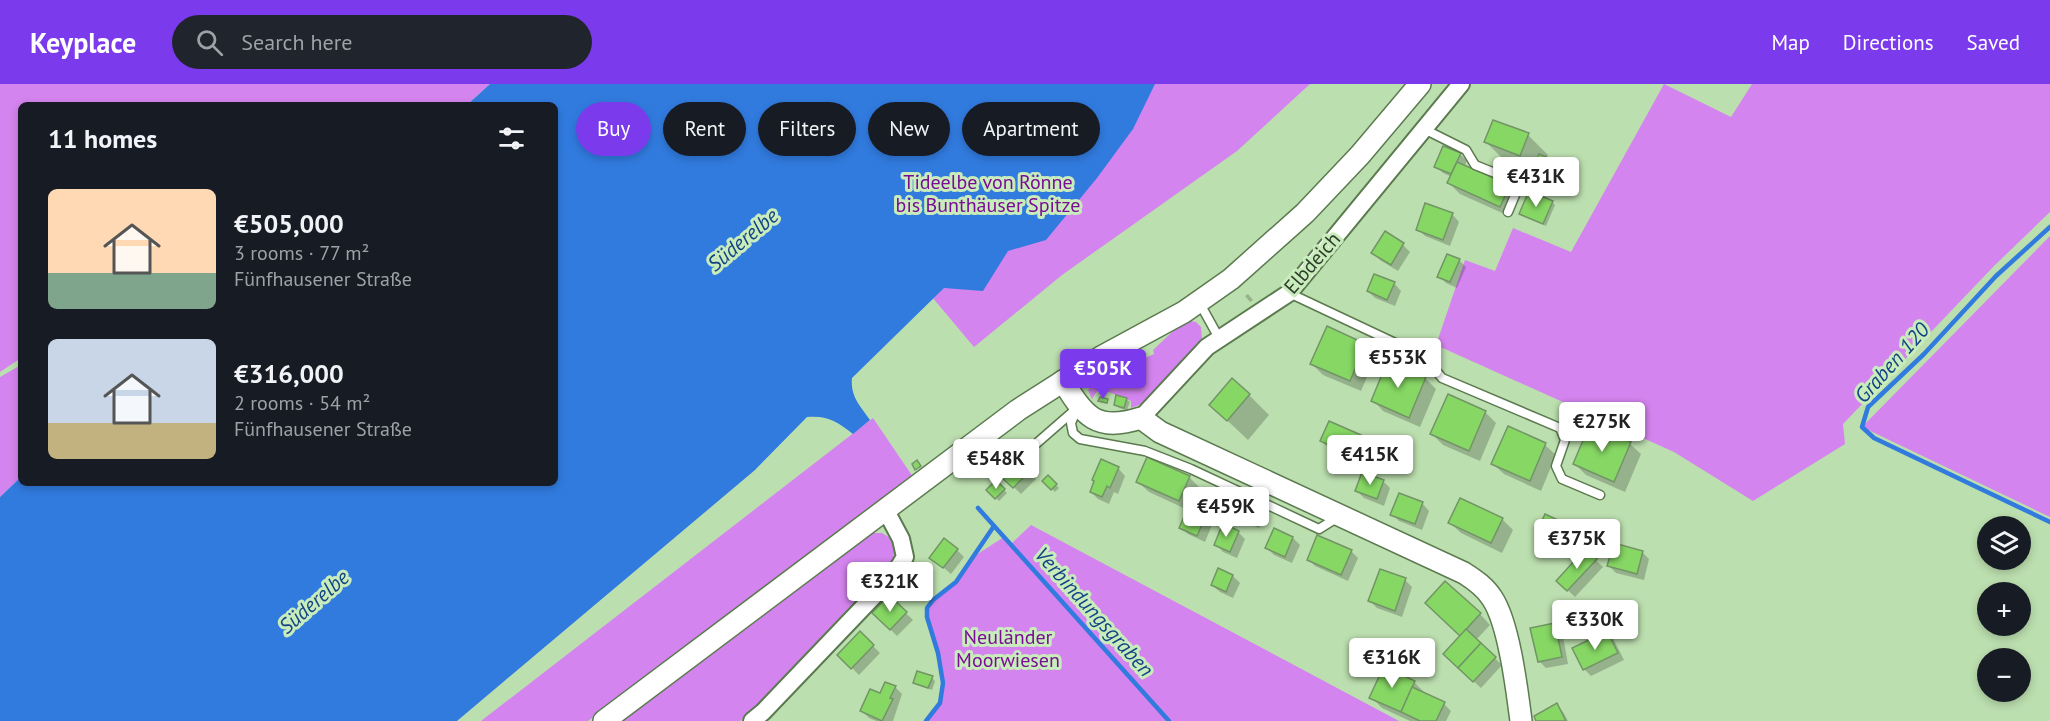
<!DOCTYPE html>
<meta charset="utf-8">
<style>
:root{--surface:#171b24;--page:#20242c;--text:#f1f3f6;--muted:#9ea1a6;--accent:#7c3aed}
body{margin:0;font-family:"PT Sans",sans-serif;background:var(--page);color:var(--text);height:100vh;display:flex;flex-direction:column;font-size:22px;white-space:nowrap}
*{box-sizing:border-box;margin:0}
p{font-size:20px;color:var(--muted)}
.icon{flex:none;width:33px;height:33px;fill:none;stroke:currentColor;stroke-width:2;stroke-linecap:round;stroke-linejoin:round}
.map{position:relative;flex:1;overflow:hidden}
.details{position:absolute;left:18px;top:18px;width:540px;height:384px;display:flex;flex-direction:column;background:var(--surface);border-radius:9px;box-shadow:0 3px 9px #0003}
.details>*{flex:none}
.guide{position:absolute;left:576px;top:18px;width:570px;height:54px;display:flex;gap:12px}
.controls{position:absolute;left:1977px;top:432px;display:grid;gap:12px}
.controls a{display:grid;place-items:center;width:54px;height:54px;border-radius:50%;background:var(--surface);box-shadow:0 3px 9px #0003;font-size:30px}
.price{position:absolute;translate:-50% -51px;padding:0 14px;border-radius:6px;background:#fff;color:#222;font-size:20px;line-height:39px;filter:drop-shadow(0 2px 3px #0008)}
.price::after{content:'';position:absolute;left:50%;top:36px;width:18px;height:14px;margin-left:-9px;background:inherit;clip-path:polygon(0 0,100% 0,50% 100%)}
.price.on{background:var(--accent);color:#fff}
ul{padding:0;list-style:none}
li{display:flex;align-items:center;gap:18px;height:150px;padding:0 30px}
li span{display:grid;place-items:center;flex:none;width:168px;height:120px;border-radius:9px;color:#555}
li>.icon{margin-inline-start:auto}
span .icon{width:72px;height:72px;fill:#fffc;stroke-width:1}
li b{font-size:26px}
h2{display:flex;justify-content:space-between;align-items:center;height:72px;padding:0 30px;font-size:26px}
.pill{padding:0 21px;border-radius:27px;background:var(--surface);box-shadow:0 3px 9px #0003;font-size:21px;line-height:54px}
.pill.on{background:var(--accent);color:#fff}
header{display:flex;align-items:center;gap:36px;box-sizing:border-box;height:84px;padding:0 30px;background:var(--accent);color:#fff}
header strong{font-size:28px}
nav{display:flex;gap:33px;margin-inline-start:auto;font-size:21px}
.search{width:420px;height:54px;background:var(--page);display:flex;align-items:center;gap:15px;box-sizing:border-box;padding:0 21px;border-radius:33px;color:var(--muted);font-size:22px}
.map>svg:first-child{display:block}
</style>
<header>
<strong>Keyplace</strong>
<div class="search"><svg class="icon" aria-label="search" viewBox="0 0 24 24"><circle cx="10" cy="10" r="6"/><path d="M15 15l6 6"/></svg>Search here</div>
<nav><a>Map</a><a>Directions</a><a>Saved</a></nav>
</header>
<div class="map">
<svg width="2050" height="637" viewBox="0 0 2050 637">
<rect width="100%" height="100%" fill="#bcdfaf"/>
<!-- green -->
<g fill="#d484ee">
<polygon points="0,0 490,0 467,21 21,21 21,274 0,288"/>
<polygon points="819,0 1310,0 1237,67 1062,191 974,263 784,37"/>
<polygon points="1664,0 1731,33 1752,0 2050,0 2050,128 1994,182 1843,340 1845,360 1753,417 1674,368 1436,261 1465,176 1495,187 1513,144 1571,168"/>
<polygon points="2050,152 2050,433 1862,343"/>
<polygon points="1185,236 1196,238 1201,243 1202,256 1147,318 1131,324 1131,317 1099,304 1092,315 1088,306 1097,294 1154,270 1153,266"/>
<polygon points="21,281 21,393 0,413 0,293"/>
<polygon points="873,334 913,393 588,637 481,637"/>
<polygon points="1031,441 1399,637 926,637 940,619 942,605 938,569 927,533 927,524 933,516 956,498 976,471 1004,453 1011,460"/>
<polygon points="872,449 882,449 895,457 894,475 787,597 740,637 620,637"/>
</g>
<!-- water -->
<path fill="#317bdf" d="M490 0H1155L1133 45 1097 94 1046 156 1008 167 983 207 944 204 852 294C850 312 860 322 870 336L853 350C838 338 828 331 807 333L755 386 457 637H0V413L21 393V399H555V21H467Z"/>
<!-- shadow -->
<g fill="#0003" fill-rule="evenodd">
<path d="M1528 51 1548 71 1546 75 1554 78 1561 85 1556 99 1506 78 1486 58ZM1541 88 1556 94 1555 97 1541 91Z"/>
<polygon points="1460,70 1467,77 1464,83 1509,103 1520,113 1511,133 1460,110 1449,99 1452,93 1443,89 1436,82"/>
<polygon points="1552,118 1555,121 1546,142 1521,129"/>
<polygon points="1452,130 1459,138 1450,162 1425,152 1418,145"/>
<polygon points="1385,149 1403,161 1410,168 1398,187 1380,176 1373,169"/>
<polygon points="1459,176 1466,183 1457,204 1446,199 1439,192"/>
<polygon points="1394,199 1401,207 1395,222 1375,214 1368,207"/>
<polygon points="1248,210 1253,216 1250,218 1245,212"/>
<polygon points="1365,261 1376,272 1361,307 1323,291 1312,280"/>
<polygon points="1389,278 1425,294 1436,305 1420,343 1383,327 1373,316"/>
<polygon points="1249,311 1269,331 1248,356 1211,321"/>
<polygon points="1126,315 1130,318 1127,326 1119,324 1115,321"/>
<polygon points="1485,328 1496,339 1480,377 1443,361 1432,350"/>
<polygon points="1591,342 1630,360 1641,370 1625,408 1586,391 1575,380"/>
<polygon points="1360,353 1367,360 1360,378 1329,364 1322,357"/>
<polygon points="1545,361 1556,371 1541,407 1504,390 1493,380"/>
<polygon points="1017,377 1036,395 1021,410 1002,392"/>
<polygon points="1118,384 1125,392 1118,410 1114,408 1109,420 1098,415 1091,408"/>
<polygon points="1048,393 1059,404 1055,408 1044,397"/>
<polygon points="1189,393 1200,404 1192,422 1207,429 1214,436 1205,458 1188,450 1181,443 1188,426 1149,408 1138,398"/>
<polygon points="1383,397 1390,404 1384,422 1364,414 1357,407"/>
<polygon points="996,398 1007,409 999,417 988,406"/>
<polygon points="1422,419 1429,427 1422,446 1399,437 1392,430"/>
<polygon points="1258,423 1265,430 1259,444 1233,433 1226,426"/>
<polygon points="1502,435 1513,446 1502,469 1461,449 1450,439"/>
<polygon points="1570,443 1577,450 1570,463 1547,452 1540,445"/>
<polygon points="1238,448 1245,455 1237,474 1223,468 1216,460"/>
<polygon points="1293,454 1300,461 1292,479 1274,471 1267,464"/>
<polygon points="957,466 964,473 951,490 931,473"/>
<polygon points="1351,467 1358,474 1348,497 1315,482 1308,475"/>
<polygon points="1586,467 1603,483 1575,513 1558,497"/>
<polygon points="1642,468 1649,475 1644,496 1616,489 1609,482"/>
<polygon points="1219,486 1233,492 1240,499 1233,514 1220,508 1212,501"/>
<polygon points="1405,496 1412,503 1402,533 1377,524 1370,517"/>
<polygon points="889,513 913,536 897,552 874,529"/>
<polygon points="1437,530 1480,530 1490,541 1476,556 1502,581 1481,604 1452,577 1462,552"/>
<polygon points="1555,540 1562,547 1568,580 1546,584 1539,577"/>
<polygon points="860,549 880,569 859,591 839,571"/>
<polygon points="1607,549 1614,556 1624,576 1591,592 1584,585"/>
<polygon points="932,594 935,597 932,606 918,601 915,598"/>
<polygon points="1414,598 1425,609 1424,611 1444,620 1451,627 1446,637 1410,637 1382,624 1371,613"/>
<polygon points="895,603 902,610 893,637 876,637 869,634 862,627 881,611"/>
<polygon points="1556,621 1563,628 1568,637 1538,637"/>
</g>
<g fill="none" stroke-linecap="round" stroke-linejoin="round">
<!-- stream -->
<g stroke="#317bdf" stroke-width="4.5">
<polyline points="2050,143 1996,192 1924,270 1868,323 1862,343 1874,354 2050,438"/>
<polyline points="978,424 1169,637"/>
<polyline points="926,637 940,619 943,599 938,569 927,533 927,524 933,516 956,498 994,442"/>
</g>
</g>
<!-- building -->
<g fill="#86d764" stroke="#739467" stroke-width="1.5">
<polygon points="1493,36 1529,49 1520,72 1484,58"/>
<polygon points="1443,62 1461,69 1451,90 1434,83"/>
<polygon points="1539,70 1555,77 1549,93 1532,86"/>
<polygon points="1457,78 1510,101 1500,123 1447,99"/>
<polygon points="1529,107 1553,117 1543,140 1519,130"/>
<polygon points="1425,119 1453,129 1443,156 1416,146"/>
<polygon points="1385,147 1404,159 1391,181 1371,169"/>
<polygon points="1447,170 1460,175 1450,198 1437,193"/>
<polygon points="1374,190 1395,198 1387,216 1367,207"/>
<polygon points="1327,242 1366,260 1350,297 1310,280"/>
<polygon points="1388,276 1426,293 1409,334 1371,317"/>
<polygon points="1232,294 1250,310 1227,337 1209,321"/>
<polygon points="1448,310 1486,327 1469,367 1430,350"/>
<polygon points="1116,311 1127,314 1124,324 1114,321"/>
<polygon points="1100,313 1108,315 1107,319 1098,317"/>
<polygon points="1329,337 1361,351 1352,372 1320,357"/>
<polygon points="1590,340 1631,358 1614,398 1573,380"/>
<polygon points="1508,342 1546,359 1530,397 1491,380"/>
<polygon points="1147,373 1190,392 1179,417 1136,398"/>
<polygon points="1017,375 1030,387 1013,404 1000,392"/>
<polygon points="1101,375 1119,383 1110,404 1107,402 1102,413 1090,408 1094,397 1092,396"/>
<polygon points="917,376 921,382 915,386 912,380"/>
<polygon points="1362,388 1384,396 1377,415 1355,407"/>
<polygon points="1048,391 1057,400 1051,406 1042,397"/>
<polygon points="996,396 1005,405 995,415 986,406"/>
<polygon points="1399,409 1423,418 1415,440 1390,431"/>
<polygon points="1231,410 1259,422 1252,438 1224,426"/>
<polygon points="1460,414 1503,434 1491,459 1448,439"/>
<polygon points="1190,419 1208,427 1197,452 1179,444"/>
<polygon points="1545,430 1571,442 1563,457 1538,445"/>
<polygon points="1223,439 1239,447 1230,468 1214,461"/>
<polygon points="1274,444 1293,453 1285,473 1265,464"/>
<polygon points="1317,451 1352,466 1341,491 1307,476"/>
<polygon points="944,454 958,465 943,484 929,474"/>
<polygon points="1614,459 1643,467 1637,490 1607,482"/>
<polygon points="1586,464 1597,475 1567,507 1556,497"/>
<polygon points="1218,484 1233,491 1226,508 1211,501"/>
<polygon points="1380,485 1406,494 1395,527 1368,517"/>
<polygon points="1445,497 1481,529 1460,552 1425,519"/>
<polygon points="889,511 907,528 890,546 872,529"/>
<polygon points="1555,539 1562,573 1538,578 1530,544"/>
<polygon points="1466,545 1481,559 1458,584 1443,570"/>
<polygon points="860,547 874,561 851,585 837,571"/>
<polygon points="1607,547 1618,569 1583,586 1572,564"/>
<polygon points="1481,559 1496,573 1473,598 1458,584"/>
<polygon points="1384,582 1415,597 1401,628 1369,614"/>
<polygon points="917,587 933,592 928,604 913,599"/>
<polygon points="885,598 896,602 890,614 893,615 882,637 860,627 870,605 880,609"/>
<polygon points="1412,603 1445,618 1436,637 1420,637 1401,628"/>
<polygon points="1557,619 1566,637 1536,637 1534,632"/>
</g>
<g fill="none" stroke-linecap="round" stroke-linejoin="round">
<defs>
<g id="service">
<polyline points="1424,45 1466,66 1475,81 1520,99 1508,128"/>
<polyline points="1289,209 1425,273 1442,294 1560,344 1565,356 1556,382 1562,395 1600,411"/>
<polyline points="1199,218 1219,254"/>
<polyline points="1078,323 1071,339 1073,349 1080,355 1145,367 1191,385 1319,445 1338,433"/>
<polyline points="1022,372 1076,325"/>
</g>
<g id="minor">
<polyline points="1141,334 1207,263 1289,209 1461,0"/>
<polyline points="752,637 763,628 893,492 905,473 901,455 885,425"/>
</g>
<g id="tertiary">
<path d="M1063 297C1085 333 1096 348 1141 334L1160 348 1464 489C1475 496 1485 503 1492 514 1509 539 1517 606 1521 637"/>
<polyline points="604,637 1018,326 1101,273 1184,228 1231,195 1305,129 1360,71 1420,0"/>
</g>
</defs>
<!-- service casing -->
<use href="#service" stroke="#5b7a4f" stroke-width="11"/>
<!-- minor casing -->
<use href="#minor" stroke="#5b7a4f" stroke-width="20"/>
<!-- tertiary casing -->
<use href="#tertiary" stroke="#5b7a4f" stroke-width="24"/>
<!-- service -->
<use href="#service" stroke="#fff" stroke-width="8"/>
<!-- minor -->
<use href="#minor" stroke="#fff" stroke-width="16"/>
<!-- tertiary -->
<use href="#tertiary" stroke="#fff" stroke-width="21"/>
</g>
<g text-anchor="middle" stroke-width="6" stroke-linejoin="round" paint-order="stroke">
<!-- park labels -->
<g font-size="20" fill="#790d95" stroke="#c9ecbc">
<text x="988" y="105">Tideelbe von Rönne<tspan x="988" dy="23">bis Bunthäuser Spitze</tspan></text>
<text x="1008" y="560">Neuländer<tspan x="1008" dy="23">Moorwiesen</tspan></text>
</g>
<!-- street labels -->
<g font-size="20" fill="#2f3c2a" stroke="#c9ecbc">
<text transform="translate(1312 179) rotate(-49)" y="7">Elbdeich</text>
</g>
<!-- water labels -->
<g font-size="21" font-style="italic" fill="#134384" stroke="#c9ecbc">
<text transform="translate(743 156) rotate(-40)" y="7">Süderelbe</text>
<text transform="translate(1892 279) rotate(-48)" y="7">Graben 120</text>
<text transform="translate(314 518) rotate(-41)" y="7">Süderelbe</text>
<text transform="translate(1094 528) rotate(48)" y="7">Verbindungsgraben</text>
</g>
</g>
</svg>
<div class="controls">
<a><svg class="icon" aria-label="layers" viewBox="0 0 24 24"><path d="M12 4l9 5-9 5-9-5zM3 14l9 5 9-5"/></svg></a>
<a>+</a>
<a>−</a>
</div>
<b class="price" style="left:1536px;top:124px">€431K</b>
<b class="price" style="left:1398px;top:305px">€553K</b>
<b class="price on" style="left:1103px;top:316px">€505K</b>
<b class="price" style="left:1602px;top:369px">€275K</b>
<b class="price" style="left:1370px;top:402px">€415K</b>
<b class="price" style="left:996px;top:406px">€548K</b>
<b class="price" style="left:1226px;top:454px">€459K</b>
<b class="price" style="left:1577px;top:486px">€375K</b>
<b class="price" style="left:890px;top:529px">€321K</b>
<b class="price" style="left:1595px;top:567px">€330K</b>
<b class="price" style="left:1392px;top:605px">€316K</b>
<div class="guide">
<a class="pill on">Buy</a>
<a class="pill">Rent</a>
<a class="pill">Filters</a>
<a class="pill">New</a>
<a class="pill">Apartment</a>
</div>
<section class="details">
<h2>11 homes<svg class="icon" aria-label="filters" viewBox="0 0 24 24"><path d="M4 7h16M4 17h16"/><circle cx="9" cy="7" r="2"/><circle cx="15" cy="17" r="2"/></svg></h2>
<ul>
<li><span style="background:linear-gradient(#ffd9b3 70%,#7fa58c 0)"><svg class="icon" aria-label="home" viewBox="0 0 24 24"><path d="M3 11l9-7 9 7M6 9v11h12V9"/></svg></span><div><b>€505,000</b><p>3 rooms · 77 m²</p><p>Fünfhausener Straße</p></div></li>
<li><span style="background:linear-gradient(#c9d6e8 70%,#c2b280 0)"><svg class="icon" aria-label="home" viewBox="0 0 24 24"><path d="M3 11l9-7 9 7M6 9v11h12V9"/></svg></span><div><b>€316,000</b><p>2 rooms · 54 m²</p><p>Fünfhausener Straße</p></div></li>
</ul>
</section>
</div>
